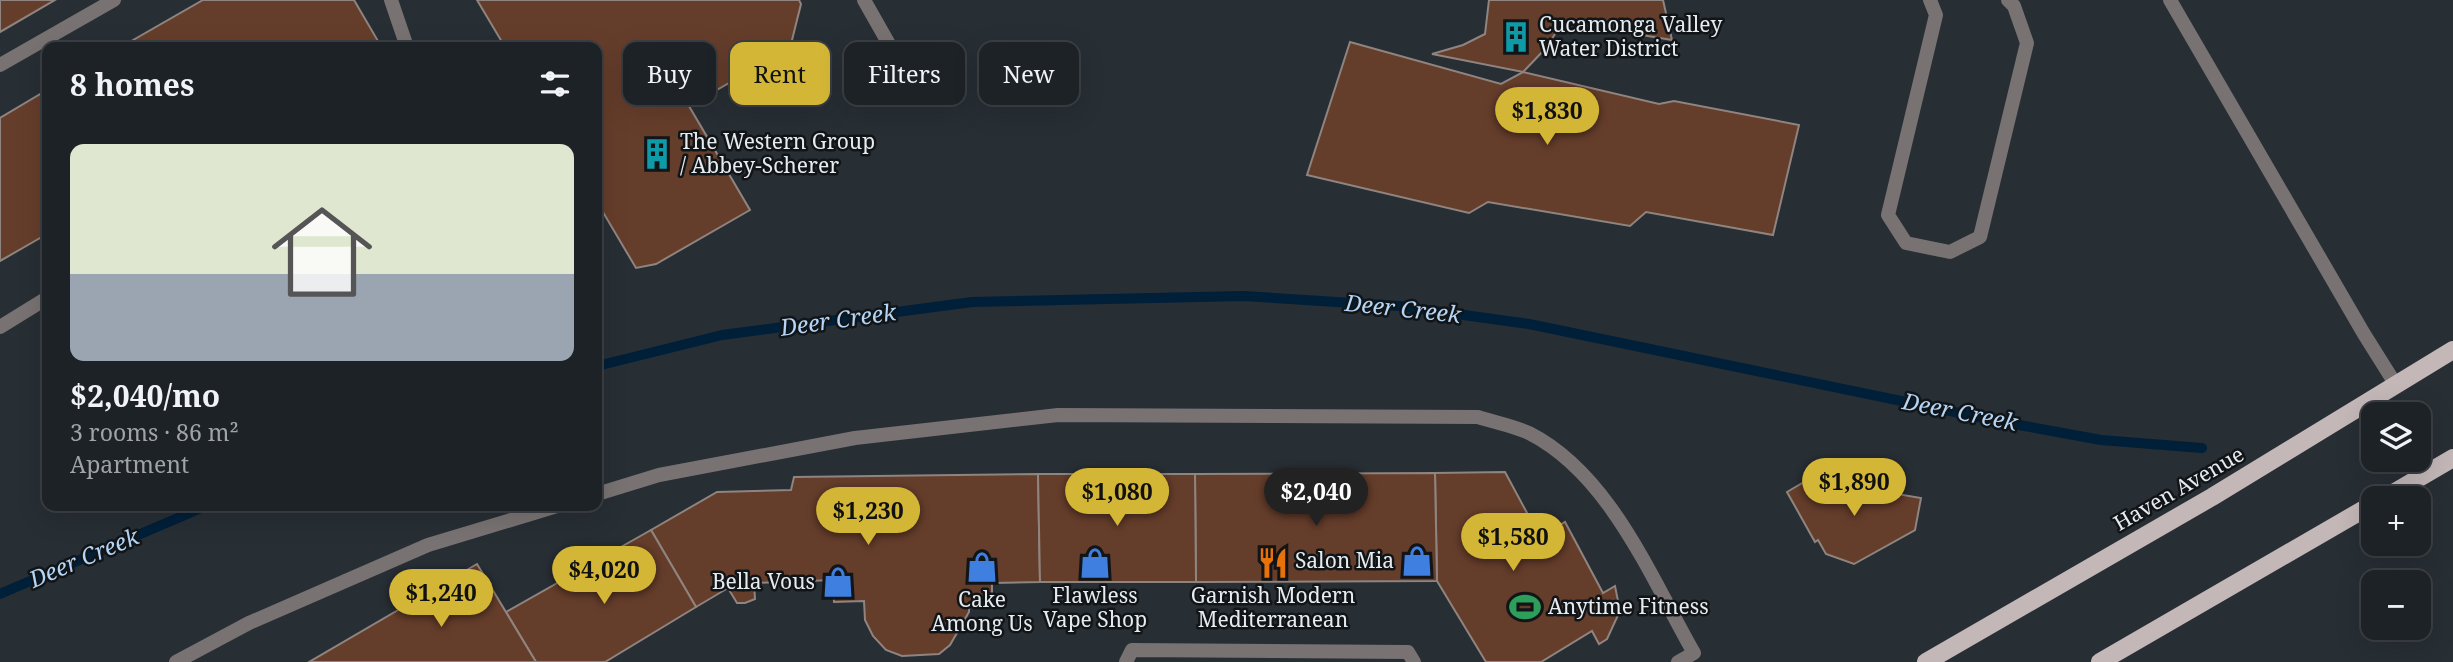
<!DOCTYPE html>
<meta charset="utf-8">
<style>
:root{--surface:#1d2227;--page:#252a2f;--text:#f1f3f6;--muted:#a0a4a7;--line:#3b3f44;--accent:#d3b635}
body{margin:0;font-family:"Noto Serif",serif;background:var(--page);color:var(--text);height:100vh;display:flex;flex-direction:column;font-size:26px;white-space:nowrap}
*{box-sizing:border-box;margin:0}
p{font-size:23px;color:var(--muted)}
.icon{flex:none;width:38px;height:38px;fill:none;stroke:currentColor;stroke-width:2;stroke-linecap:round;stroke-linejoin:round}
.map{position:relative;flex:1;overflow:hidden}
.drawer{position:absolute;left:42px;top:42px;width:560px;height:469px;display:flex;flex-direction:column;background:var(--surface);border-radius:14px;box-shadow:0 7px 28px #0002,0 0 0 2px var(--line)}
.drawer>*{flex:none}
.top-card{position:absolute;left:623px;top:42px;width:665px;height:63px;display:flex;gap:14px}
.tools{position:absolute;left:2361px;top:402px;display:grid;gap:14px}
.tools a{display:grid;place-items:center;width:70px;height:70px;border-radius:14px;background:var(--surface);box-shadow:0 7px 28px #0002,0 0 0 2px var(--line);font-size:35px}
.price{position:absolute;translate:-50% -60px;padding:0 16px;border-radius:24px;background:var(--accent);color:#111;font-size:23px;line-height:46px;filter:drop-shadow(0 2px 4px #0008)}
.price::after{content:'';position:absolute;left:50%;top:42px;width:21px;height:16px;margin-left:-10px;background:inherit;clip-path:polygon(0 0,100% 0,50% 100%)}
.price.on{background:#222;color:#fff}
ul{padding:0;list-style:none}
li{display:grid;align-content:center;gap:14px;height:371px;padding:0 28px}
li span{display:grid;place-items:center;height:217px;border-radius:14px;color:#555}
li>.icon{margin-inline-start:auto}
span .icon{width:126px;height:126px;fill:#fffc;stroke-width:1}
li b{font-size:30px}
h2{display:flex;justify-content:space-between;align-items:center;height:84px;padding:0 28px;font-size:30px}
.tag{padding:0 24px;border-radius:14px;background:var(--surface);box-shadow:0 7px 28px #0002,0 0 0 2px var(--line);font-size:24px;line-height:63px}
.tag.on{background:var(--accent);color:#111}
.map>svg:first-child{display:block}
</style>
<div class="map">
<svg width="2453" height="662" viewBox="0 0 2453 662">
<rect width="100%" height="100%" fill="#272e34"/>
<g fill="none" stroke-linecap="round" stroke-linejoin="round">
<!-- stream -->
<g stroke="#001f39" stroke-width="10">
<polyline points="597,366 722,335 972,302 1244,296 1399,306 1529,324 2003,422 2101,440 2202,448"/>
<polyline points="0,594 206,506"/>
</g>
</g>
<!-- building -->
<g fill="#653d2b" stroke="#8f847f" stroke-width="2">
<polygon points="0,0 55,0 0,32"/>
<polygon points="203,0 354,0 378,41 367,47 121,47"/>
<polygon points="477,0 799,0 801,4 790,48 689,106 750,210 656,264 636,268 597,202 597,47 505,47"/>
<polygon points="1489,0 1663,0 1672,40 1563,22 1545,49 1523,72 1432,54 1463,45 1485,34"/>
<polygon points="1350,42 1501,84 1523,72 1659,104 1674,101 1799,125 1773,235 1646,212 1630,226 1488,202 1469,213 1307,175"/>
<polygon points="47,90 47,234 0,261 0,118"/>
<polygon points="1505,472 1540,537 1565,522 1603,593 1615,586 1620,611 1607,639 1599,644 1592,631 1541,662 1486,662 1437,581 1435,473"/>
<polygon points="1435,473 1437,581 1196,582 1195,474"/>
<polygon points="1038,474 1040,582 992,583 992,606 969,606 969,612 950,645 939,654 902,656 886,650 873,636 865,620 864,601 834,602 833,580 754,583 755,599 745,603 737,603 728,588 696,607 651,530 717,492 791,490 794,477"/>
<polygon points="1038,474 1195,474 1196,582 1040,582"/>
<polygon points="1809,479 1921,498 1915,530 1854,564 1826,554 1818,540 1815,542 1787,492"/>
<polygon points="651,530 696,607 605,662 536,662 506,612"/>
<polygon points="477,564 536,662 309,662"/>
</g>
<g fill="none" stroke-linecap="round" stroke-linejoin="round">
<!-- service -->
<g stroke="#787272" stroke-width="14">
<polyline points="391,0 407,47"/>
<polyline points="864,0 915,90"/>
<polyline points="1930,0 1936,15 1888,215 1906,243 1950,252 1980,237 2027,43 2014,6 2008,0"/>
<polyline points="2170,0 2364,334 2396,385"/>
<polyline points="0,65 114,0"/>
<polyline points="0,327 47,298"/>
<path d="M597 494 659 475 855 438 1058 415 1478 417C1494 422 1514 426 1529 433 1610 474 1651 578 1694 653L1678 662"/>
<polyline points="176,662 249,623 428,545 557,506"/>
<polyline points="1126,662 1132,650 1408,652 1414,662"/>
</g>
<!-- primary -->
<g stroke="#c3b7b8" stroke-width="18">
<polyline points="2383,499 2453,458"/>
<polyline points="1926,662 2212,497 2453,350"/>
<polyline points="2100,662 2373,504"/>
</g>
</g>
<!-- icons -->
<defs>
<symbol id="building-bare" viewBox="-9 -9 18 18"><path d="M-4-6H4V6H1V3H-1V6H-4ZM-2.5-4.3h1.7v1.8h-1.7ZM.8-4.3h1.7v1.8H.8ZM-2.5-1h1.7V.8h-1.7ZM.8-1h1.7V.8H.8Z" fill="#0f9aa8" stroke="#121518" stroke-width="2.5" paint-order="stroke"/></symbol>
<symbol id="shop-bare" viewBox="-9 -9 18 18"><path d="M-5-2.5h2.3a2.7 3.5 0 0 1 5.4 0H5L5.5 6h-11ZM-1.5-2.5h3a1.5 2.3 0 0 0-3 0Z" fill="#3f7fe0" stroke="#121518" stroke-width="2.5" paint-order="stroke"/></symbol>
<symbol id="restaurant-bare" viewBox="-9 -9 18 18"><path d="M-5-6h1v4h1v-4h1v4h1v-4h1v5L-1.5 .5V6h-2V.5L-5-1ZM5-6V6H3V1.5H1.5Q1.5-4 5-6Z" fill="#e8710a" stroke="#121518" stroke-width="2.5" paint-order="stroke"/></symbol>
<symbol id="stadium-bare" viewBox="-9 -9 18 18"><path d="M0-5a6.5 5 0 1 0 0 10a6.5 5 0 1 0 0-10ZM-3.5-1.8h7v3.6h-7Z" fill="#2e9e5b" stroke="#121518" stroke-width="2.5" paint-order="stroke"/></symbol>
</defs>
<g fill-rule="evenodd">
<use href="#building-bare" x="1494" y="15" width="44" height="44"/>
<use href="#building-bare" x="635" y="132" width="44" height="44"/>
<use href="#shop-bare" x="1395" y="539" width="44" height="44"/>
<use href="#shop-bare" x="1073" y="541" width="44" height="44"/>
<use href="#restaurant-bare" x="1251" y="541" width="44" height="44"/>
<use href="#shop-bare" x="960" y="545" width="44" height="44"/>
<use href="#shop-bare" x="816" y="560" width="44" height="44"/>
<use href="#stadium-bare" x="1503" y="585" width="44" height="44"/>
</g>
<g text-anchor="middle" stroke-width="5" stroke-linejoin="round" paint-order="stroke">
<!-- poi labels -->
<g font-size="21" fill="#e6ebef" stroke="#121518" text-anchor="start">
<text x="1539" y="32">Cucamonga Valley<tspan x="1539" dy="24">Water District</tspan></text>
<text x="680" y="149">The Western Group<tspan x="680" dy="24">/ Abbey-Scherer</tspan></text>
<text x="1394" y="568" text-anchor="end">Salon Mia</text>
<text x="815" y="589" text-anchor="end">Bella Vous</text>
<text x="1095" y="603" text-anchor="middle">Flawless<tspan x="1095" dy="24">Vape Shop</tspan></text>
<text x="1273" y="603" text-anchor="middle">Garnish Modern<tspan x="1273" dy="24">Mediterranean</tspan></text>
<text x="982" y="607" text-anchor="middle">Cake<tspan x="982" dy="24">Among Us</tspan></text>
<text x="1548" y="614">Anytime Fitness</text>
</g>
<!-- street labels -->
<g font-size="21" fill="#e6ebef" stroke="#121518">
<text transform="translate(2179 489) rotate(-30)" y="7">Haven Avenue</text>
</g>
<!-- water labels -->
<g font-size="23" font-style="italic" fill="#b4d5f5" stroke="#121518">
<text transform="translate(1403 309) rotate(6)" y="8">Deer Creek</text>
<text transform="translate(838 320) rotate(-8)" y="8">Deer Creek</text>
<text transform="translate(1960 412) rotate(11)" y="8">Deer Creek</text>
<text transform="translate(84 558) rotate(-23)" y="8">Deer Creek</text>
</g>
</g>
</svg>
<div class="tools">
<a><svg class="icon" aria-label="layers" viewBox="0 0 24 24"><path d="M12 4l9 5-9 5-9-5zM3 14l9 5 9-5"/></svg></a>
<a>+</a>
<a>−</a>
</div>
<b class="price" style="left:1547px;top:147px">$1,830</b>
<b class="price" style="left:1854px;top:518px">$1,890</b>
<b class="price" style="left:1117px;top:528px">$1,080</b>
<b class="price on" style="left:1316px;top:528px">$2,040</b>
<b class="price" style="left:868px;top:547px">$1,230</b>
<b class="price" style="left:1513px;top:573px">$1,580</b>
<b class="price" style="left:604px;top:606px">$4,020</b>
<b class="price" style="left:441px;top:629px">$1,240</b>
<div class="top-card">
<a class="tag">Buy</a>
<a class="tag on">Rent</a>
<a class="tag">Filters</a>
<a class="tag">New</a>
</div>
<section class="drawer">
<h2>8 homes<svg class="icon" aria-label="filters" viewBox="0 0 24 24"><path d="M4 7h16M4 17h16"/><circle cx="9" cy="7" r="2"/><circle cx="15" cy="17" r="2"/></svg></h2>
<ul>
<li><span style="background:linear-gradient(#dfe7d0 60%,#9aa5b1 0)"><svg class="icon" aria-label="home" viewBox="0 0 24 24"><path d="M3 11l9-7 9 7M6 9v11h12V9"/></svg></span><div><b>$2,040/mo</b><p>3 rooms · 86 m²</p><p>Apartment</p></div></li>
</ul>
</section>
</div>
